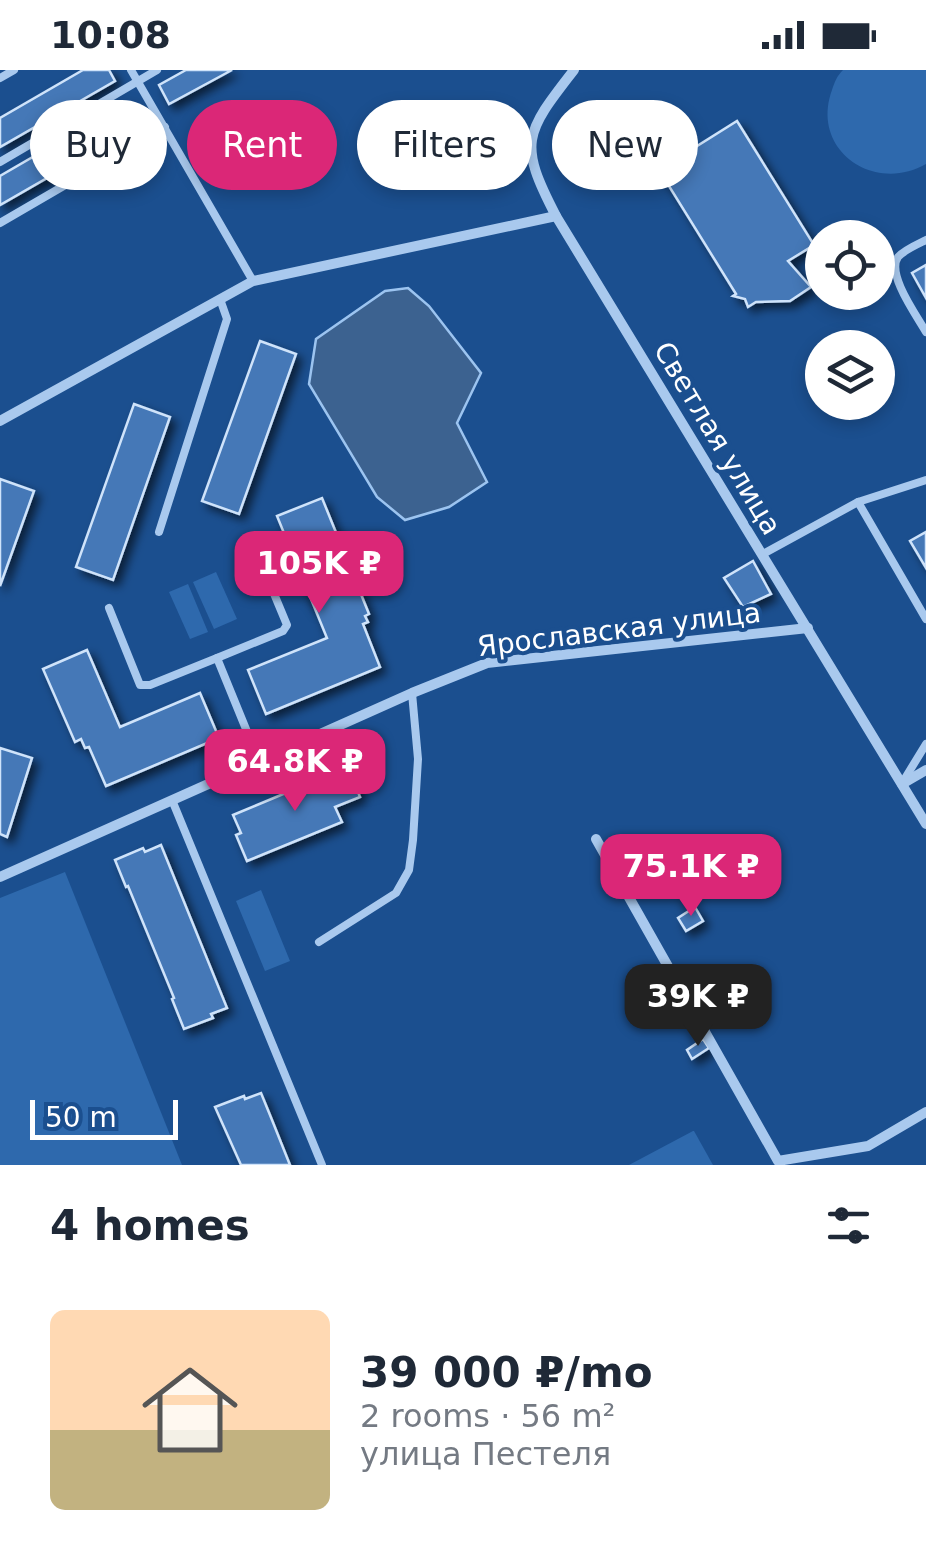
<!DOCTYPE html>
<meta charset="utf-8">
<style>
:root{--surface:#fff;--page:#f6f6f7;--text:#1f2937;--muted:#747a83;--line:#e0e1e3;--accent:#db2777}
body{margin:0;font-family:"DejaVu Sans",sans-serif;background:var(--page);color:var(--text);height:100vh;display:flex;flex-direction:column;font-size:38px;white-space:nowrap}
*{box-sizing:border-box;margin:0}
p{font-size:32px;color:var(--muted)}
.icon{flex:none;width:55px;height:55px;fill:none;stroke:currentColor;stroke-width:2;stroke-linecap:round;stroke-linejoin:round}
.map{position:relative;height:1095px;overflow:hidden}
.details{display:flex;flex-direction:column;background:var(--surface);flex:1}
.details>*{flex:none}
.banner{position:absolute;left:30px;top:30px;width:868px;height:90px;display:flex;gap:20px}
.buttons{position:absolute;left:805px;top:150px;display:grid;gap:20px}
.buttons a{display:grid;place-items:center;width:90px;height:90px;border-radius:50%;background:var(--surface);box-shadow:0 5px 15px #0003;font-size:50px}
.scale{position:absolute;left:30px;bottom:25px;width:148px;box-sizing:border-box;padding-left:10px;border:5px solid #fff;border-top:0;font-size:28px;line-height:35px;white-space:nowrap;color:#fff;-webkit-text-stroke:8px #1b4f8f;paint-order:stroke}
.price{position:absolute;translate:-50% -85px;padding:0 22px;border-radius:20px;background:var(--accent);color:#fff;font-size:32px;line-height:65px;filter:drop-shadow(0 2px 5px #0008)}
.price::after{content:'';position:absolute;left:50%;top:60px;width:30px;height:22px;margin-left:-15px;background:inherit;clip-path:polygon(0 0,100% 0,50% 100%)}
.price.on{background:#222;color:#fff}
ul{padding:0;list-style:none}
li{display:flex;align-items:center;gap:30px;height:250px;padding:0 50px}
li+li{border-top:2px solid var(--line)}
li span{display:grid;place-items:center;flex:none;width:280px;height:200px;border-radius:15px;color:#555}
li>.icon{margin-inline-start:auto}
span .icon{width:120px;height:120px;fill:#fffc;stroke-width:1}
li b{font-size:42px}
h2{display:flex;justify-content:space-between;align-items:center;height:120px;padding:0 50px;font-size:42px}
.chip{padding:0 35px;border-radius:45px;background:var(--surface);box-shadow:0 5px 15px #0003;font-size:35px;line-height:90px}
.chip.on{background:var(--accent);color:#fff}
.status{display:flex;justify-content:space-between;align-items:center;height:70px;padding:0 50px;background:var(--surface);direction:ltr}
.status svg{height:28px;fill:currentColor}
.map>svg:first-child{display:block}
</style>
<div class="status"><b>10:08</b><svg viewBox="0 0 49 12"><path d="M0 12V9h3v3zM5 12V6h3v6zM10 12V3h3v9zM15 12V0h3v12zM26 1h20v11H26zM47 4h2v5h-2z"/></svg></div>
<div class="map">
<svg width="926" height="1095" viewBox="0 0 926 1095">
<defs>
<filter id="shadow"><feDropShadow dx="5.5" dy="5.5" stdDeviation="5" flood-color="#0009"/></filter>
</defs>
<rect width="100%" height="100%" fill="#1b4f8f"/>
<!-- green -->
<g fill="#2e69ad">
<path d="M843 0H926V94C874 124 810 80 832 20 835 11 837 6 843 0Z"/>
<polygon points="216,502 237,549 214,559 193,512"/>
<polygon points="188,514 208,562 190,569 169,522"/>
<polygon points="65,802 182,1095 0,1095 0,828"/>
<polygon points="261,820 290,891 265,901 236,831"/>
<polygon points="694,1061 713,1095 629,1095 693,1061"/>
</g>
<!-- water -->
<polygon fill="#3c6290" stroke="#9cc4f0" stroke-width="2.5" points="408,218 429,236 481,303 457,353 487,412 449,437 405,450 377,427 309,314 316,269 385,221"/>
<!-- building -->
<g fill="#4478b7" stroke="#cfe3fa" stroke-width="2.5" filter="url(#shadow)">
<polygon points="83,0 109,0 115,11 0,77 0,48"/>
<polygon points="186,0 232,0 169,34 159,15"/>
<polygon points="126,33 139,55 0,135 0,106"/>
<polygon points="737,51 814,175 788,191 811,217 790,231 756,232 748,237 745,229 733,226 736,224 659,100"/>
<polygon points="926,195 926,228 912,203"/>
<polygon points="260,271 296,284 239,444 202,431"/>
<polygon points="134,334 170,347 113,510 76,497"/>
<polygon points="0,409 34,421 0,516"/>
<polygon points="322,428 369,544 365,546 368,552 363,554 380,597 266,644 248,600 327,568 277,446"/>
<polygon points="926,462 926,498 910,471"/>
<polygon points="753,491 771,524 743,537 724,508"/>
<polygon points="87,580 120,657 200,623 219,668 106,716 89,677 85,678 81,669 75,672 43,599"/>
<polygon points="0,678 32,688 7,767 0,764"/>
<polygon points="348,697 360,727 335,737 342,752 247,791 236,765 241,763 233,745"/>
<polygon points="161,775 227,938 211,944 213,948 184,959 172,929 174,928 128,816 126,817 115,790 143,778 145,782"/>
<polygon points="665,782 674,797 652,811 642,796"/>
<polygon points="695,837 703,851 686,861 678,848"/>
<polygon points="703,969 709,978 692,989 687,980"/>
<polygon points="261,1023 272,1050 290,1095 241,1095 215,1037 244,1026 245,1029"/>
</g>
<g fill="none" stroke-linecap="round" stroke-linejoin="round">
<!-- lane -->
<g stroke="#a9c9ee" stroke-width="8">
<polyline points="131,0 253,211"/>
<polyline points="0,8 14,0"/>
<polyline points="0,92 157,0"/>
<polyline points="0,153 165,57"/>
<path d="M926 170C918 174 904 180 898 187 886 204 917 246 926 262"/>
<polyline points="858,432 926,549"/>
<polyline points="159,462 227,249 220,229"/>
<polyline points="255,478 287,555 283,561 217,588 259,691"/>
<polyline points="763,484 858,432 926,410"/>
<polyline points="109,538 140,615 150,615 217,588"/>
<polyline points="904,710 926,674"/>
<polyline points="172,730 322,1095"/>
<polyline points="319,872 396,823 409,800 413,770 418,689 412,623"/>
</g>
<!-- street -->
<g stroke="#a9c9ee" stroke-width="10">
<path d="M574 0C524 64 518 73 556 146L926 754"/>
<polyline points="0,351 253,211 556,146"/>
<polyline points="902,714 926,700"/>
<polyline points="596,769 778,1091 868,1076 926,1042"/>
<polyline points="0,807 412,623 487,593 808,558"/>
</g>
</g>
<g text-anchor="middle" stroke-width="8" stroke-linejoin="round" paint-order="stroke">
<!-- street labels -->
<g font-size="28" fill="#fff" stroke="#1b4f8f">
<text transform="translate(718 368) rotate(59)" y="10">Светлая улица</text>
<text transform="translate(619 559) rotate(-7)" y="10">Ярославская улица</text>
</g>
</g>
</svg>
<div class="buttons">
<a><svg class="icon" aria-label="locate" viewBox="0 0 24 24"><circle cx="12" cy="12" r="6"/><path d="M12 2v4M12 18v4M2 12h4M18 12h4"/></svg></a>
<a><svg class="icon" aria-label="layers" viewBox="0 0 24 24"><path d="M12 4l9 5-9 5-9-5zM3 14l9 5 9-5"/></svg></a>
</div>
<div class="scale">50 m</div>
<b class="price" style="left:319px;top:546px">105K ₽</b>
<b class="price" style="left:295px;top:744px">64.8K ₽</b>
<b class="price" style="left:691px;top:849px">75.1K ₽</b>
<b class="price on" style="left:698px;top:979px">39K ₽</b>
<div class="banner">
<a class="chip">Buy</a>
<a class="chip on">Rent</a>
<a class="chip">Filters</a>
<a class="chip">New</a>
</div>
</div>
<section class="details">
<h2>4 homes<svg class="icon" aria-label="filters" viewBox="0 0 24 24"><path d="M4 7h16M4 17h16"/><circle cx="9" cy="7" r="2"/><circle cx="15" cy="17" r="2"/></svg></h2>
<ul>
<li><span style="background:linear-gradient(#ffd9b3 60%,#c2b280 0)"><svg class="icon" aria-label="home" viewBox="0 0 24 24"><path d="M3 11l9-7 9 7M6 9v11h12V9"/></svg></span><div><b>39 000 ₽/mo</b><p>2 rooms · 56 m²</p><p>улица Пестеля</p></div></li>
</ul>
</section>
